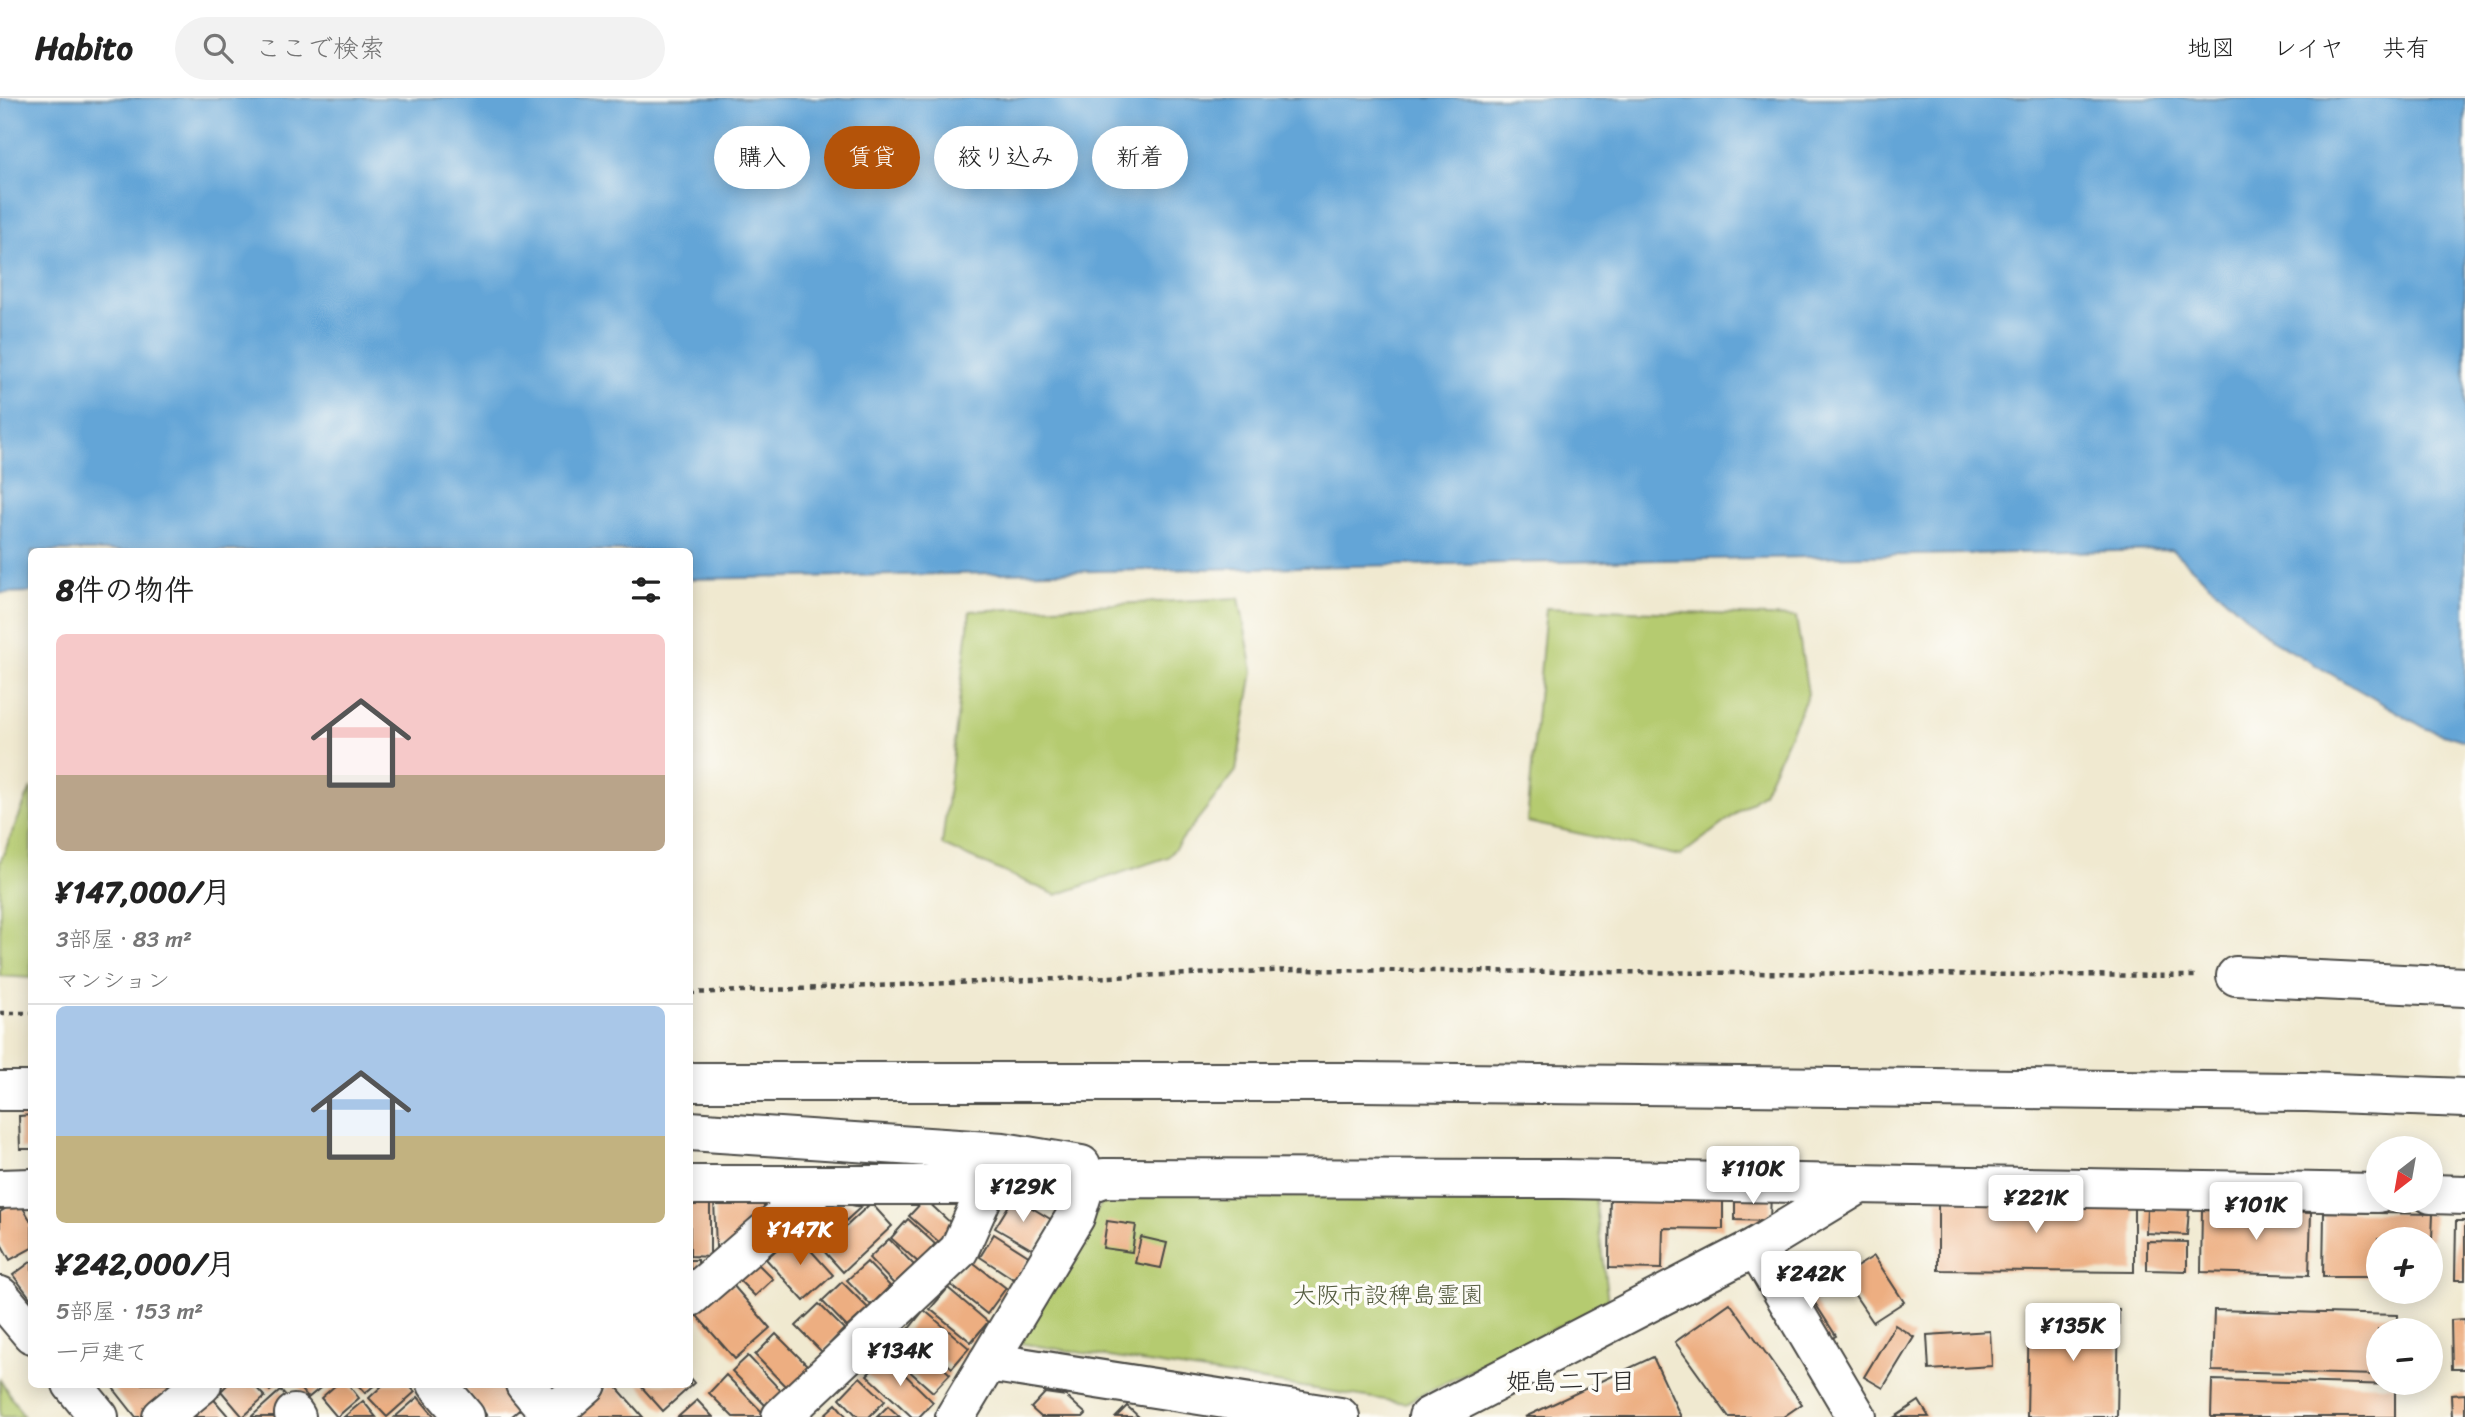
<!DOCTYPE html>
<html lang="ja">
<meta charset="utf-8">
<style>
:root{--surface:#fff;--page:#f2f2f2;--text:#222;--muted:#767676;--line:#e0e0e0;--accent:#b45309}
body{margin:0;font-family:Sriracha,"Klee One",sans-serif;background:var(--page);color:var(--text);height:100vh;display:flex;flex-direction:column;font-size:26px;white-space:nowrap}
*{box-sizing:border-box;margin:0}
p{font-size:23px;color:var(--muted)}
.icon{flex:none;width:38px;height:38px;fill:none;stroke:currentColor;stroke-width:2;stroke-linecap:round;stroke-linejoin:round}
.map{position:relative;flex:1;overflow:hidden}
.drawer{position:absolute;left:28px;top:450px;width:665px;height:840px;display:flex;flex-direction:column;background:var(--surface);border-radius:10px;box-shadow:0 4px 18px #0003}
.drawer>*{flex:none}
.banner{position:absolute;left:714px;top:28px;width:665px;height:63px;display:flex;gap:14px}
.needle{width:46px;rotate:211deg}
.tools{position:absolute;left:2366px;top:1038px;display:grid;gap:14px}
.tools a{display:grid;place-items:center;width:77px;height:77px;border-radius:50%;background:var(--surface);box-shadow:0 4px 18px #0003;font-size:35px}
.price{position:absolute;translate:-50% -60px;padding:0 16px;border-radius:7px;background:#fff;color:#222;font-size:23px;line-height:46px;filter:drop-shadow(0 2px 4px #0008)}
.price::after{content:'';position:absolute;left:50%;top:42px;width:21px;height:16px;margin-left:-10px;background:inherit;clip-path:polygon(0 0,100% 0,50% 100%)}
.price.active{background:var(--accent);color:#fff}
ul{padding:0;list-style:none}
li{display:grid;align-content:center;gap:14px;height:371px;padding:0 28px}
li+li{border-top:2px solid var(--line)}
li span{display:grid;place-items:center;height:217px;border-radius:10px;color:#555}
li>.icon{margin-inline-start:auto}
span .icon{width:126px;height:126px;fill:#fffc;stroke-width:1}
li b{font-size:30px}
h2{display:flex;justify-content:space-between;align-items:center;height:84px;padding:0 28px;font-size:30px}
.chip{padding:0 24px;border-radius:32px;background:var(--surface);box-shadow:0 4px 18px #0003;font-size:24px;line-height:63px}
.chip.active{background:var(--accent);color:#fff}
header{display:flex;align-items:center;gap:42px;box-sizing:border-box;height:98px;padding:0 35px;background:var(--surface);border-bottom:2px solid var(--line)}
header strong{font-size:33px}
nav{display:flex;gap:38px;margin-inline-start:auto;font-size:24px}
.search{width:490px;height:63px;background:var(--page);display:flex;align-items:center;gap:18px;box-sizing:border-box;padding:0 24px;border-radius:38px;color:var(--muted);font-size:26px}
.map>svg:first-child{display:block}
</style>
<header>
<strong>Habito</strong>
<div class="search"><svg class="icon" aria-label="search" viewBox="0 0 24 24"><circle cx="10" cy="10" r="6"/><path d="M15 15l6 6"/></svg>ここで検索</div>
<nav><a>地図</a><a>レイヤ</a><a>共有</a></nav>
</header>
<div class="map">
<svg width="2465" height="1319" viewBox="0 0 2465 1319">
<rect width="100%" height="100%" fill="#fdfcf7"/>
<filter id="ink" filterUnits="userSpaceOnUse"><feTurbulence type="fractalNoise" baseFrequency=".0143" numOctaves="2"/><feDisplacementMap in="SourceGraphic" scale="14" xChannelSelector="R" yChannelSelector="G"/><feConvolveMatrix kernelMatrix="1 2 1 2 8 2 1 2 1" color-interpolation-filters="sRGB"/></filter>
<filter id="wash" filterUnits="userSpaceOnUse"><feTurbulence type="fractalNoise" baseFrequency=".00686" numOctaves="4" result="noise"/><feDisplacementMap in="SourceGraphic" scale="28" xChannelSelector="R" yChannelSelector="G"/><feGaussianBlur stdDeviation="1.57" result="paint"/><feColorMatrix in="noise" values="0 0 0 0 0 0 0 0 0 0 0 0 0 0 0 0 0 1.4 0 .05"/><feComposite in="paint" operator="in"/></filter>
<g filter="url(#wash)">
<rect width="100%" height="100%" fill="#f0e9d0"/>
<!-- green -->
<g fill="#b5cb6f" stroke="#707b4d" stroke-width="2">
<polygon points="1239,500 1253,573 1236,673 1168,759 1056,797 942,747 970,513"/>
<polygon points="1546,510 1796,519 1808,596 1763,695 1680,758 1527,724"/>
<polygon points="31,690 31,880 0,878 0,764"/>
<polygon points="1110,1091 1594,1093 1608,1204 1405,1305 1019,1245"/>
<polygon points="0,1282 24,1319 0,1319"/>
</g>
<!-- water -->
<polygon fill="#63a5d7" stroke="#476881" stroke-width="2" points="0,0 2465,0 2465,643 2427,631 2272,542 2172,452 690,481 690,453 32,453 31,494 0,495"/>
<g id="blocks">
<!-- building -->
<g fill="#edae81">
<polygon points="32,1017 32,1051 20,1051 19,1018"/>
<polygon points="1610,1091 1723,1094 1723,1131 1663,1130 1662,1171 1609,1170"/>
<polygon points="1735,1093 1771,1094 1770,1123 1735,1122"/>
<polygon points="1014,1099 1052,1122 1033,1152 995,1130"/>
<polygon points="764,1101 765,1116 734,1148 716,1149 714,1103"/>
<polygon points="925,1101 954,1128 939,1144 909,1118"/>
<polygon points="1938,1101 2134,1102 2134,1174 1938,1172"/>
<polygon points="19,1103 32,1125 32,1150 10,1162 0,1144 0,1114"/>
<polygon points="832,1103 861,1109 817,1149 800,1132"/>
<polygon points="690,1105 710,1105 710,1159 690,1158"/>
<polygon points="871,1105 892,1128 843,1174 822,1151"/>
<polygon points="2147,1110 2189,1112 2187,1137 2146,1135"/>
<polygon points="2202,1112 2311,1115 2309,1177 2201,1174"/>
<polygon points="2324,1114 2433,1116 2432,1141 2378,1141 2378,1179 2323,1179"/>
<polygon points="908,1121 935,1146 919,1165 891,1140"/>
<polygon points="1107,1123 1136,1127 1132,1154 1103,1150"/>
<polygon points="2456,1123 2465,1123 2465,1182 2455,1182"/>
<polygon points="795,1135 833,1177 804,1203 766,1161"/>
<polygon points="994,1136 1030,1159 1015,1182 980,1159"/>
<polygon points="1141,1139 1167,1145 1161,1170 1135,1165"/>
<polygon points="889,1141 914,1167 894,1186 869,1160"/>
<polygon points="2147,1143 2187,1144 2187,1173 2147,1172"/>
<polygon points="1874,1158 1904,1204 1873,1224 1842,1178"/>
<polygon points="752,1160 773,1181 755,1198 734,1177"/>
<rect x="690" y="1162" width="8" height="13"/>
<polygon points="970,1162 1006,1190 987,1216 951,1187"/>
<polygon points="32,1163 32,1202 13,1177"/>
<polygon points="867,1164 890,1188 871,1207 847,1182"/>
<polygon points="727,1180 770,1230 735,1261 691,1211"/>
<polygon points="1799,1180 1836,1238 1822,1246 1786,1189"/>
<polygon points="842,1184 868,1210 847,1229 822,1203"/>
<polygon points="948,1190 988,1224 971,1244 930,1211"/>
<polygon points="1730,1205 1802,1306 1783,1319 1729,1319 1675,1244"/>
<polygon points="819,1206 844,1231 822,1254 796,1228"/>
<polygon points="2029,1210 2119,1212 2117,1319 2027,1319"/>
<polygon points="924,1212 969,1250 952,1270 908,1232"/>
<polygon points="2214,1212 2397,1217 2397,1232 2378,1232 2378,1277 2212,1273"/>
<polygon points="2465,1221 2465,1271 2452,1271 2451,1222"/>
<polygon points="1895,1227 1914,1239 1883,1290 1864,1279"/>
<polygon points="1990,1233 1992,1268 1929,1272 1927,1237"/>
<polygon points="776,1236 813,1273 791,1294 755,1257"/>
<polygon points="906,1236 950,1276 933,1294 889,1255"/>
<polygon points="748,1258 784,1296 768,1310 732,1273"/>
<polygon points="886,1258 933,1304 919,1319 912,1319 867,1277"/>
<polygon points="1653,1259 1681,1319 1525,1319"/>
<polygon points="726,1277 764,1316 761,1319 733,1319 709,1295"/>
<polygon points="860,1279 885,1303 869,1319 858,1319 840,1300"/>
<polygon points="690,1280 694,1285 663,1313 639,1286 690,1286"/>
<polygon points="2212,1282 2395,1287 2395,1319 2211,1319"/>
<polygon points="110,1286 179,1286 141,1319 136,1319"/>
<polygon points="228,1286 253,1286 265,1299 243,1319 221,1293"/>
<polygon points="264,1286 278,1286 270,1293"/>
<polygon points="296,1286 325,1286 308,1300"/>
<polygon points="337,1286 348,1286 359,1300 337,1319 321,1300"/>
<polygon points="357,1286 376,1286 365,1295"/>
<polygon points="384,1286 408,1286 415,1294 387,1319 369,1300"/>
<polygon points="461,1286 509,1286 526,1306 511,1319 488,1319"/>
<polygon points="611,1286 614,1286 643,1319 582,1319 579,1316"/>
<polygon points="281,1292 294,1307 284,1319 251,1319"/>
<polygon points="1045,1295 1066,1298 1086,1316 1083,1319 1041,1319 1031,1310"/>
<polygon points="2465,1296 2465,1319 2452,1319 2451,1297"/>
<polygon points="210,1297 229,1319 192,1319 189,1315"/>
<polygon points="418,1299 435,1319 395,1319"/>
<polygon points="697,1302 713,1319 678,1319"/>
<polygon points="363,1303 376,1319 344,1319"/>
<polygon points="1919,1303 1929,1319 1895,1319"/>
<polygon points="836,1306 847,1319 822,1319"/>
<polygon points="888,1308 900,1319 877,1319"/>
<polygon points="1127,1308 1139,1319 1116,1319"/>
</g>
</g>
</g>
<g filter="url(#ink)">
<use href="#blocks" fill-opacity="0" stroke="#494844" stroke-width="2"/>
<g fill="none" stroke-linecap="round" stroke-linejoin="round">
<defs>
<g id="minor">
<polyline points="2236,878 2465,889"/>
<polyline points="690,984 1358,984 2307,994 2465,1000"/>
<polyline points="0,993 32,993"/>
<polyline points="690,1033 1003,1054 1081,1067 1085,1087 1075,1119 955,1319"/>
<polyline points="690,1087 1085,1087 1104,1080 1562,1081 2378,1095"/>
<polyline points="0,1091 32,1090"/>
<polyline points="2431,1096 2465,1097"/>
<polyline points="1756,1149 1857,1319"/>
<polyline points="0,1198 32,1236"/>
<polyline points="690,1199 820,1087"/>
<polyline points="988,1264 1340,1319"/>
<polyline points="72,1286 99,1319"/>
<polyline points="437,1286 465,1319"/>
<polyline points="525,1286 553,1319"/>
<polyline points="294,1316 296,1319"/>
<polyline points="162,1319 202,1286"/>
<polyline points="549,1319 587,1286"/>
<polyline points="781,1319 959,1152 988,1087"/>
<polyline points="1428,1319 1756,1149 1858,1087"/>
</g>
</defs>
<!-- minor casing -->
<use href="#minor" stroke="#494844" stroke-width="42"/>
<!-- path -->
<g stroke="#494844" stroke-width="4.5" stroke-dasharray="5 5" stroke-linecap="butt">
<polyline points="690,895 1295,872 2196,878"/>
<polyline points="0,915 32,915"/>
</g>
<!-- minor -->
<use href="#minor" stroke="#fff" stroke-width="38"/>
</g>
</g>
<g text-anchor="middle" stroke-width="7" stroke-linejoin="round" paint-order="stroke">
<!-- park labels -->
<g font-size="24" fill="#545b3f" stroke="#fdfcf7">
<text x="1388" y="1205">大阪市設稗島霊園</text>
</g>
<!-- neighbourhood labels -->
<g font-size="26" fill="#2b2b2b" stroke="#fdfcf7">
<text x="1571" y="1292">姫島二丁目</text>
</g>
</g>
</svg>
<div class="tools">
<a><svg class="needle" viewBox="-14 -14 28 28"><path d="M0-13l5 13h-10z" fill="#e53935"/><path d="M0 13l5-13h-10z" fill="#767676"/></svg></a>
<a>+</a>
<a>−</a>
</div>
<b class="price" style="left:1753px;top:1108px">¥110K</b>
<b class="price" style="left:1023px;top:1126px">¥129K</b>
<b class="price" style="left:2036px;top:1137px">¥221K</b>
<b class="price" style="left:2256px;top:1144px">¥101K</b>
<b class="price active" style="left:800px;top:1169px">¥147K</b>
<b class="price" style="left:1811px;top:1213px">¥242K</b>
<b class="price" style="left:2073px;top:1265px">¥135K</b>
<b class="price" style="left:900px;top:1290px">¥134K</b>
<div class="banner">
<a class="chip">購入</a>
<a class="chip active">賃貸</a>
<a class="chip">絞り込み</a>
<a class="chip">新着</a>
</div>
<section class="drawer">
<h2>8件の物件<svg class="icon" aria-label="filters" viewBox="0 0 24 24"><path d="M4 7h16M4 17h16"/><circle cx="9" cy="7" r="2"/><circle cx="15" cy="17" r="2"/></svg></h2>
<ul>
<li><span style="background:linear-gradient(#f6c9c9 65%,#b9a48a 0)"><svg class="icon" aria-label="home" viewBox="0 0 24 24"><path d="M3 11l9-7 9 7M6 9v11h12V9"/></svg></span><div><b>¥147,000/月</b><p>3部屋 · 83 m²</p><p>マンション</p></div></li>
<li><span style="background:linear-gradient(#a9c7e8 60%,#c2b280 0)"><svg class="icon" aria-label="home" viewBox="0 0 24 24"><path d="M3 11l9-7 9 7M6 9v11h12V9"/></svg></span><div><b>¥242,000/月</b><p>5部屋 · 153 m²</p><p>一戸建て</p></div></li>
</ul>
</section>
</div>
